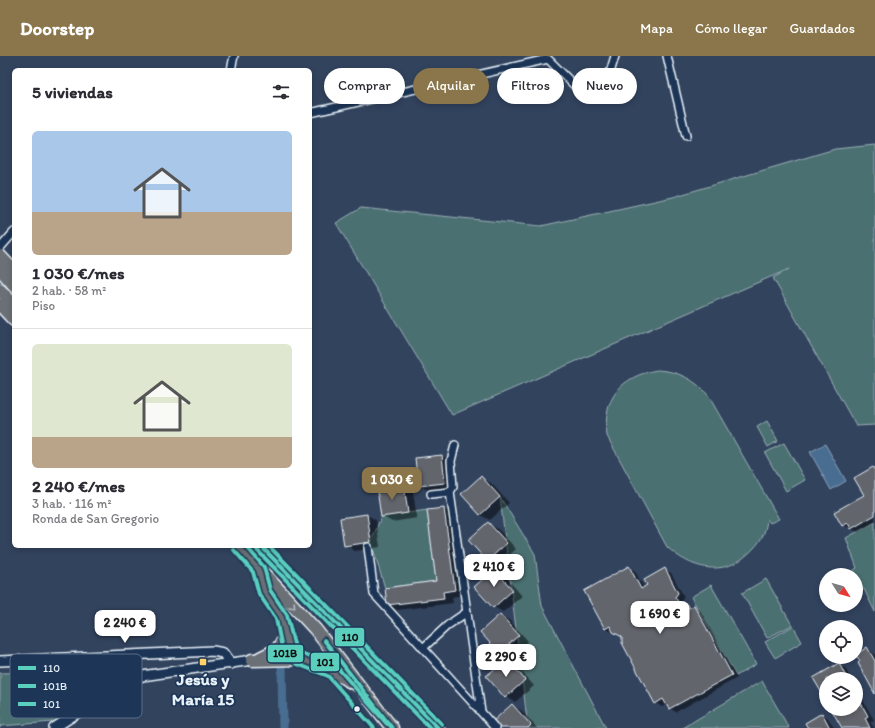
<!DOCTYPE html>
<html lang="es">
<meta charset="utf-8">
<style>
:root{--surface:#fff;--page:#f7f7f7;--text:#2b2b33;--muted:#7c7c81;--line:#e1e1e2;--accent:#8a764a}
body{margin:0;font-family:Itim,sans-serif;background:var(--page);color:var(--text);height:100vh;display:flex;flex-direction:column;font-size:15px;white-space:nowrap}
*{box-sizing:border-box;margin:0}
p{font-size:13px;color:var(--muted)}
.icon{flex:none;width:22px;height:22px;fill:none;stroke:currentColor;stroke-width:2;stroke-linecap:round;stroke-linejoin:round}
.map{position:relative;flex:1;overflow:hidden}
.panel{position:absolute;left:12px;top:12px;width:300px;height:480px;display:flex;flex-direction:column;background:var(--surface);border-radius:6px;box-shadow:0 2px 6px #0003}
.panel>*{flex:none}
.guide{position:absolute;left:324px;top:12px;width:380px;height:36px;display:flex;gap:8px}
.needle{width:26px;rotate:127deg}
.controls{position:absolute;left:819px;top:512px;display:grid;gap:8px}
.controls a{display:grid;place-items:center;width:44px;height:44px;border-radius:50%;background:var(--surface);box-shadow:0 2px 6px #0003;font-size:20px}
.price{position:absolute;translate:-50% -34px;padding:0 9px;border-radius:8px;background:#fff;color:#222;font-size:13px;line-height:26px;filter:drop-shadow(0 1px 2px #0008)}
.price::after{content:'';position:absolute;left:50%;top:24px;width:12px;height:9px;margin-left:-6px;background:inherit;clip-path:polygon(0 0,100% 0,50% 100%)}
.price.selected{background:var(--accent);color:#fff}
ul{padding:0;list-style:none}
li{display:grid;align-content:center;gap:8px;height:212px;padding:0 20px}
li+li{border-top:1px solid var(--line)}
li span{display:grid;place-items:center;height:124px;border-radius:6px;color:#555}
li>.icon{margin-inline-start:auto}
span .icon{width:72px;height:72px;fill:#fffc;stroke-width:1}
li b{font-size:17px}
h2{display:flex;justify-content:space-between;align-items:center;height:48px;padding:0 20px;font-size:17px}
.tag{padding:0 14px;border-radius:18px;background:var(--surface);box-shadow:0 2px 6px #0003;font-size:14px;line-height:36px}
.tag.selected{background:var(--accent);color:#fff}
header{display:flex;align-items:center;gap:24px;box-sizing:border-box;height:56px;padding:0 20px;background:var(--accent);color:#fff}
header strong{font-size:19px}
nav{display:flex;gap:22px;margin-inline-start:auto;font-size:14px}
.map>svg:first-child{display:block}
</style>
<header>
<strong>Doorstep</strong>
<nav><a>Mapa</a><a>Cómo llegar</a><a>Guardados</a></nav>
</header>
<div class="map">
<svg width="875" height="672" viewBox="0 0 875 672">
<rect width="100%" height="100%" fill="#32435e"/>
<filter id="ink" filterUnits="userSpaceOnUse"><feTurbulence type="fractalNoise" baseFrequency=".025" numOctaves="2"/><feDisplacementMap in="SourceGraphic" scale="8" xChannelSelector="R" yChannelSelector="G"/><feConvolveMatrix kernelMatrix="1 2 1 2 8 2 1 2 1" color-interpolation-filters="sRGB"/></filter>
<g filter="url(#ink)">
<!-- green -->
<g fill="#4b7072" stroke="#9ab0b5">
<polygon points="875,89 875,369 856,370 773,222 789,213 452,359 336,167 361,152 541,170 673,141 835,93"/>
<path d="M657 314C678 315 694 323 708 339L779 463 770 467 767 463C766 477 760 487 749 497 723 522 691 513 667 491L607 380C602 343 621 320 657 314Z"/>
<polygon points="767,365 778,385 768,391 757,371"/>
<polygon points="784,387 805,424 786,435 765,397"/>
<polygon points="500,441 535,498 542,550 606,672 528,672"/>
<polygon points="427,454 436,525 385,532 371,486 381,461"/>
<polygon points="875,466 875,556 864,533 857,536 856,534 856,519 848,518 857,512 846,482"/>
<polygon points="766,523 792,569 767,582 742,537"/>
<polygon points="711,529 756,608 736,620 691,541"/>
<polygon points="793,570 802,586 775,602 765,586"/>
<polygon points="100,615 103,633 53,666 0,670 0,672 0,617"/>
<polygon points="762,625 789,672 682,672"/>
</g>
<!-- water -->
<polygon fill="#4a6d91" stroke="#89a2ba" points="825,388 846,425 831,434 810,396"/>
<!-- shadow -->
<g fill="#0007">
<polygon points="442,400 451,405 454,432 429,435 419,429"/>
<polygon points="873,412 875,413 875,466 858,476 843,469 865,440"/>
<polygon points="481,422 491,427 509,447 490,464 480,459"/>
<polygon points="404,430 413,436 417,462 392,466 382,460"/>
<polygon points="444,453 454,458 464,539 452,541 453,547 397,554 388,549 438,526"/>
<polygon points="367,459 376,464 380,491 355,495 345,489"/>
<polygon points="488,467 498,473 516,493 497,510 487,504"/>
<polygon points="629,511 635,515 644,532 665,514 671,517 684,541 681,545 683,548 692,551 694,550 700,554 737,622 676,656 669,652 667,648 662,651 656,647 623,581 614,575 612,576 605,573"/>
<polygon points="494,514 504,519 522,540 503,556 494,551"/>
<polygon points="500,559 510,565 528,585 509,602 499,596"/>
<polygon points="867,592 875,599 875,636 857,598"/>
<polygon points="507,604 516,609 534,630 515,646 506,641"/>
<polygon points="839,609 845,612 851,623 826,623 826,642 815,622"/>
<polygon points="856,632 874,664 870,666 874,672 843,672 832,653 856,653"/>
<polygon points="512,649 522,655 537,672 499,672"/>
<polygon points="822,658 828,662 834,672 810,672"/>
</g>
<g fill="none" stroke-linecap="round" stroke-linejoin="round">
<!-- canal -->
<polyline stroke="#4a6d91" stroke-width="9" points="282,609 283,672"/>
</g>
<!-- building -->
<g fill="#64656d" stroke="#e8f1f8">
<polygon points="442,399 445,427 418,430 415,402"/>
<polygon points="873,411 875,415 875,459 851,473 848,467 842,470 834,456 864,439 854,422"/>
<polygon points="481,420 500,441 480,459 461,438"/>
<polygon points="404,429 408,457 381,461 377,433"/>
<polygon points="444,452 455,534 443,536 444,542 387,549 385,532 436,525 427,454"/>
<polygon points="367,458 371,486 344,490 340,462"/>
<polygon points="488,466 507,487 487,505 468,484"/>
<polygon points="629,510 641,533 647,529 644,524 665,512 678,537 675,541 679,547 686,547 689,552 694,549 732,619 669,653 663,643 655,648 622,587 622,581 613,576 610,570 605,573 584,535"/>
<polygon points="494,513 513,534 493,552 474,531"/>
<polygon points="500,558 519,579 499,597 480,576"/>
<polygon points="867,591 875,605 875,638 858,607 860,605 856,599"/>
<polygon points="507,603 525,624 505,642 486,620"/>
<polygon points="839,607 847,623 826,623 826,644 813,622"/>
<polygon points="856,638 868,660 865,662 870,672 842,672 831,653 856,653"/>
<polygon points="512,648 531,669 528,672 498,672 492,666"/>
<polygon points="822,657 830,672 808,672 805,667"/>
</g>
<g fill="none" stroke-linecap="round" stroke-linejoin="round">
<defs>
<g id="minor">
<polyline points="667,0 686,80"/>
<polyline points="231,14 234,0"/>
<polyline points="310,57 548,3 576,31 586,34 599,30 609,20 615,0"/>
<polyline points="0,192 14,176"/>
<polyline points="450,436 453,431 451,405 455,389"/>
<polyline points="431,438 450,436 481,656 495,672"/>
<polyline points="368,491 374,538 423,592"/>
<polyline points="467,556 448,569 423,592 481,656"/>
</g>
<g id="tertiary">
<polyline points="0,605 213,595 223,597 231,608"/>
<polyline points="54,672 113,634 142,620 252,604"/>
</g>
<g id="trunk">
<polyline points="0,200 14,215"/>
<polyline points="0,213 14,229"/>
<polyline points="0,234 14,249"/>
<polyline points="0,249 14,264"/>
<polyline points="238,490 315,573 392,672"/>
<polyline points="261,490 438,672"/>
<polyline points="259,515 264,536 282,561 290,594 300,603"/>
<polyline points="260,602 278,593 285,580"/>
<polyline points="252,604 300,603 323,611 357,629"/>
</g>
</defs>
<!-- minor casing -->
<use href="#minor" stroke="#e8f1f8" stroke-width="10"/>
<!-- tertiary casing -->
<use href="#tertiary" stroke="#e8f1f8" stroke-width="12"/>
<!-- trunk casing -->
<use href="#trunk" stroke="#e8f1f8" stroke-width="15"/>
<!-- minor -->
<use href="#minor" stroke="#1d3557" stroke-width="7"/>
<!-- tertiary -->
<use href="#tertiary" stroke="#1d3557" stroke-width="9"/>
<!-- trunk -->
<use href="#trunk" stroke="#6b6f75" stroke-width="12"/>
<defs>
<g id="bus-1">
<polyline points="261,490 438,672"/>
<polyline points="324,584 392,672"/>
</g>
<g id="bus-2">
<polyline points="234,494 253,516 259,538 276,563 282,592 287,600 297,608 328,620 374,672"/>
<polyline points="257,494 430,672"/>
</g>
<g id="bus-3">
<polyline points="246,490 264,511 270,534 287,559 294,588 297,593 303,598 336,610 387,668"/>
<polyline points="269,490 442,668"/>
</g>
</defs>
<!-- bus-1 casing -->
<use href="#bus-1" stroke="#1d3557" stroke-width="7"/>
<!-- bus-2 casing -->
<use href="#bus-2" stroke="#1d3557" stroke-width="7"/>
<!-- bus-3 casing -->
<use href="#bus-3" stroke="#1d3557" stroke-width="7"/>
<!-- bus-1 -->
<use href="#bus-1" stroke="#5acfbe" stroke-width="4"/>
<!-- bus-2 -->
<use href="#bus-2" stroke="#5acfbe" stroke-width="4"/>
<!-- bus-3 -->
<use href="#bus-3" stroke="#5acfbe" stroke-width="4"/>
</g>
<!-- one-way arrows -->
<defs><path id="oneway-chevron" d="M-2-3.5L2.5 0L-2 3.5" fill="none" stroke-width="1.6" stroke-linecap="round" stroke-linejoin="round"/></defs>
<use stroke="#b6bdc4" href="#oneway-chevron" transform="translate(293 550) rotate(47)"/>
</g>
<!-- markers -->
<rect fill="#ffd166" stroke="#1d3557" stroke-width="1.5" x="199" y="602" width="8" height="8" rx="2"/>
<circle fill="#e8f1f8" stroke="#1d3557" stroke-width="1.5" cx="357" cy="653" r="3.5"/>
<g text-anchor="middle" stroke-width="3.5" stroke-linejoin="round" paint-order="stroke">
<!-- poi labels -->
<g font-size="17" font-weight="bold" fill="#e8f1f8" stroke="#1d3557">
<text x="203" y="629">Jesús y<tspan x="203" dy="20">María 15</tspan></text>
</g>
</g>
<!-- legend -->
<rect x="10" y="598" width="132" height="64" rx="6" fill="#1d3557" stroke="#5a6d87" stroke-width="1"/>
<rect x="18" y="610" width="18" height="4" fill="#5acfbe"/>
<rect x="18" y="628" width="18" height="4" fill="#5acfbe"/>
<rect x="18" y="646" width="18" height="4" fill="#5acfbe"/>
<g font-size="11" fill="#e8f1f8">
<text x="43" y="616">110</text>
<text x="43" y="634">101B</text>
<text x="43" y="652">101</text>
</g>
<g stroke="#1d3557" stroke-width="1.5">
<rect x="334" y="571" width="31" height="20" rx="4" fill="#5acfbe"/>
<rect x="267" y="588" width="37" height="19" rx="4" fill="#5acfbe"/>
<rect x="310" y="596" width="30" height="20" rx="4" fill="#5acfbe"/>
</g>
<g font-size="11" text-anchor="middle" font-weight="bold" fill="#111">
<text x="350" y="585">110</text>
<text x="285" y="601">101B</text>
<text x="325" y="610">101</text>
</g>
</svg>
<div class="controls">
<a><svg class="needle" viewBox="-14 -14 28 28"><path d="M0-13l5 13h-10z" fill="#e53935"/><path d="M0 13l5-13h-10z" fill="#7c7c81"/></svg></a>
<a><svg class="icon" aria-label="locate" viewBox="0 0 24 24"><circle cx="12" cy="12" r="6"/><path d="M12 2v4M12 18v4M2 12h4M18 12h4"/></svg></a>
<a><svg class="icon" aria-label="layers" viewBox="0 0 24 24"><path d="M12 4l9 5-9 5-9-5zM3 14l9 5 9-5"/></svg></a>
</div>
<b class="price selected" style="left:392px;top:445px">1 030 €</b>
<b class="price" style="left:494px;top:532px">2 410 €</b>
<b class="price" style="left:660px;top:579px">1 690 €</b>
<b class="price" style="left:125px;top:588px">2 240 €</b>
<b class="price" style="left:506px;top:622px">2 290 €</b>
<div class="guide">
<a class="tag">Comprar</a>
<a class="tag selected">Alquilar</a>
<a class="tag">Filtros</a>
<a class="tag">Nuevo</a>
</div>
<section class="panel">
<h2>5 viviendas<svg class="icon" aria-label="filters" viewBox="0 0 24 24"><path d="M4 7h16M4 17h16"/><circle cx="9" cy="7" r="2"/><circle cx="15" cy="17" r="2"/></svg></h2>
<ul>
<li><span style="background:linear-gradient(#a9c7e8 65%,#b9a48a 0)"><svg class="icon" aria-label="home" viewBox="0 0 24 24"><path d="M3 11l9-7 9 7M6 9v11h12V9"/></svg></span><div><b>1 030 €/mes</b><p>2 hab. · 58 m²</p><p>Piso</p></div></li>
<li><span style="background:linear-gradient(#dfe7d0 75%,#b9a48a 0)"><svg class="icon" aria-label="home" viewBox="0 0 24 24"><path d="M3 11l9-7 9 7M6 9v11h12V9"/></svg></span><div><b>2 240 €/mes</b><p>3 hab. · 116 m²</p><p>Ronda de San Gregorio</p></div></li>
</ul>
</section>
</div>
